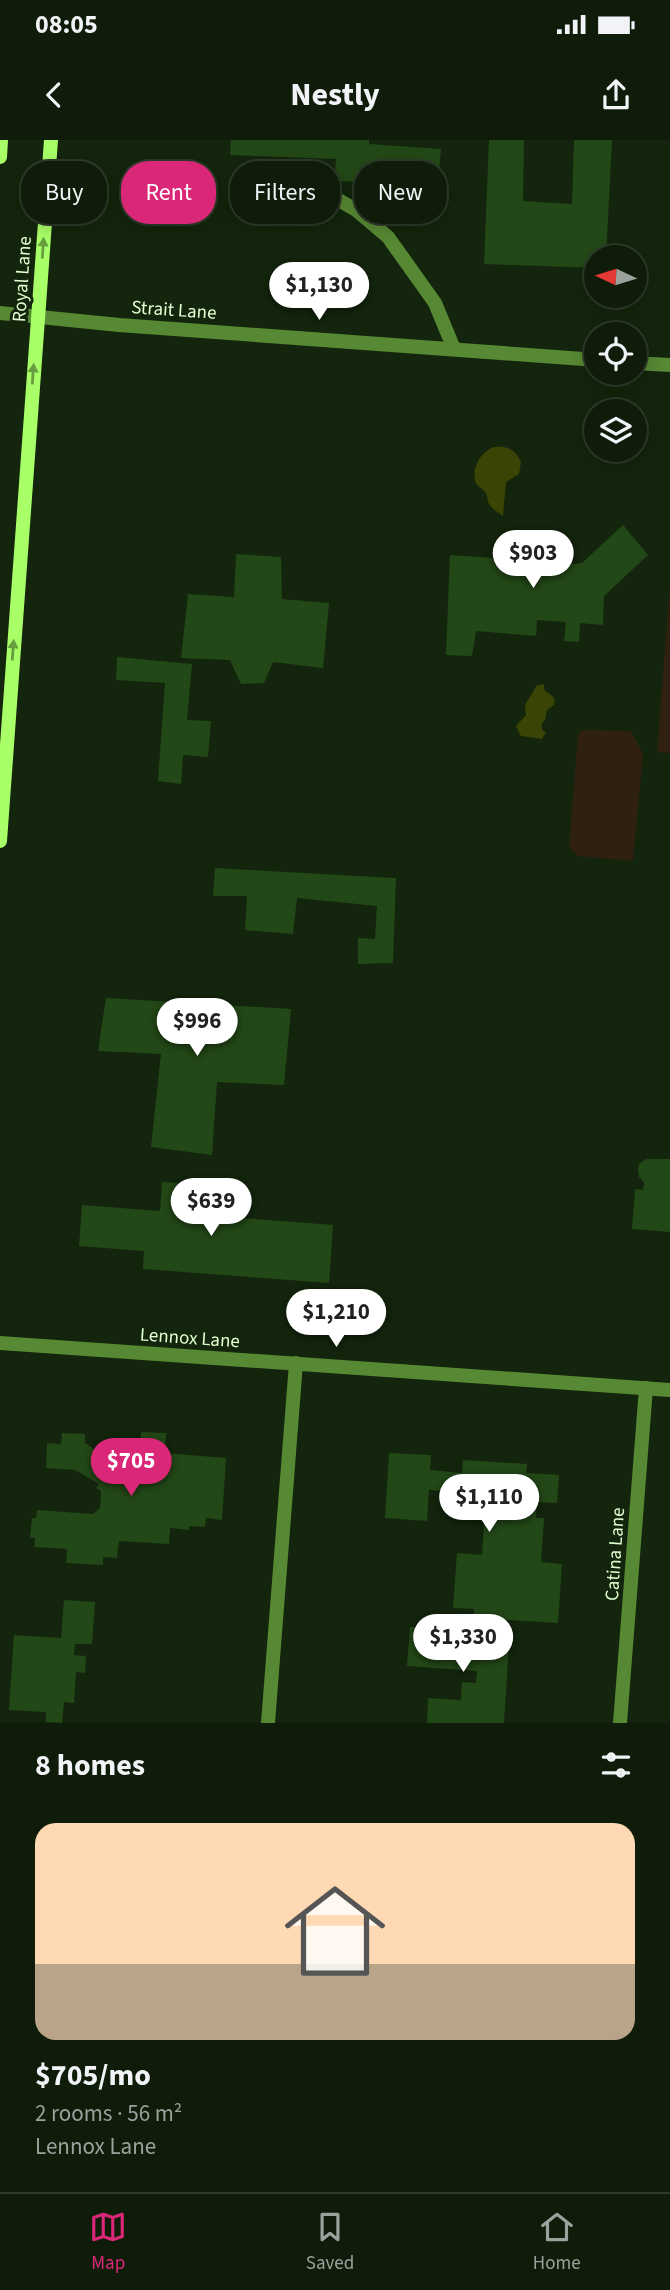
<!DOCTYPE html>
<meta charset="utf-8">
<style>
:root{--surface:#0e1c09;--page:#172512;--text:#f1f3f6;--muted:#9ba19c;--line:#2e3a2a;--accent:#db2777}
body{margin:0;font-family:"Source Sans 3",sans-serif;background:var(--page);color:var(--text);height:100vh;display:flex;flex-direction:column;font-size:26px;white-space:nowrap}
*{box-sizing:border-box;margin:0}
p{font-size:23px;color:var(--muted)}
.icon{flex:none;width:38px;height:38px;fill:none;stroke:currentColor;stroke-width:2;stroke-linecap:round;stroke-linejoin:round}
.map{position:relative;height:1583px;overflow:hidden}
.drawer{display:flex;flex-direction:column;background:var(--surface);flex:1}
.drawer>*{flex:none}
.hud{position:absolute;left:21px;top:21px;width:628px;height:63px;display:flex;gap:14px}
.needle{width:46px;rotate:274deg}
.controls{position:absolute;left:584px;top:105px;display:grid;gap:14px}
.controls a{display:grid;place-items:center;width:63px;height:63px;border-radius:50%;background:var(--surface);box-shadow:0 4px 18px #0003,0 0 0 2px var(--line);font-size:35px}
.price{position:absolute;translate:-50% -60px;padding:0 16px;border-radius:24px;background:#fff;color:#222;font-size:23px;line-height:46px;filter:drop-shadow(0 2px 4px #0008)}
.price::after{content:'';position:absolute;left:50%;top:42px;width:21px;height:16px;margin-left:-10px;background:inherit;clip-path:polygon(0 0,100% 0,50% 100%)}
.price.current{background:var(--accent);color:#fff}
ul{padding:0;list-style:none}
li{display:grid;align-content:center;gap:14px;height:371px;padding:0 35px}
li+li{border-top:2px solid var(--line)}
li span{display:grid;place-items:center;height:217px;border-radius:21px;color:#555}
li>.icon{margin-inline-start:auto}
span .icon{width:126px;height:126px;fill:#fffc;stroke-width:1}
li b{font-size:30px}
h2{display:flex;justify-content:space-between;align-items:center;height:84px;padding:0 35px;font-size:30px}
.tag{padding:0 24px;border-radius:28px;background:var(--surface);box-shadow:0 4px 18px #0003,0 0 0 2px var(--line);font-size:24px;line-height:63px}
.tag.current{background:var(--accent);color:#fff}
.status{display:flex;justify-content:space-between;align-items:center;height:49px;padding:0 35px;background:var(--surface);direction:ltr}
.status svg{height:19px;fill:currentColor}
header{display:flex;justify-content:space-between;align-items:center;height:91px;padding:0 35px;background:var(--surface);font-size:32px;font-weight:700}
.tab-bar{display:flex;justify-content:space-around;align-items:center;height:98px;border-top:2px solid var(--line);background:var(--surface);font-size:19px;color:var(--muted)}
.tab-bar a{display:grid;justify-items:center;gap:4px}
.tab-bar .current{color:var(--accent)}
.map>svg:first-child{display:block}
</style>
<div class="status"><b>08:05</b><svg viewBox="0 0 49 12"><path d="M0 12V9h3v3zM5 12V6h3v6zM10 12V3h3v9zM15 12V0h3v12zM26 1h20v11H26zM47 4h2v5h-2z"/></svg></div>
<header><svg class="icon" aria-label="back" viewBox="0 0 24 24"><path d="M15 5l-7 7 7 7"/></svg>Nestly<svg class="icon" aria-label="share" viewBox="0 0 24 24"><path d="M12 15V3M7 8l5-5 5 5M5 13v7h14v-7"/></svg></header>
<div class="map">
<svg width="670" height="1583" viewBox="0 0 670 1583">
<rect width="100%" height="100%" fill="#13250c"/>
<!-- green -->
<g fill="#30200f">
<polygon points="670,443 670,613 657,612"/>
<polygon points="585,590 631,591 643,614 633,721 577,716 569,707 578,596 580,591"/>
</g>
<!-- water -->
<g fill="#3a4505">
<path d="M494 307C508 306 515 309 521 322L519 334 506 342 503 376C499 373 492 369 489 364 487 361 488 357 486 353 484 350 480 348 477 345 469 331 481 311 494 307Z"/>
<path d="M544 544V549C548 555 557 555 554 565L547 570 545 580 542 583V590L546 592 542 599 521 596 516 586 526 575 525 565 537 545Z"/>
</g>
<!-- building -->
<g fill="#234817">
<polygon points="231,0 369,0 369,4 441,9 438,44 334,41 336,19 230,15"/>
<polygon points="489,0 524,0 523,61 572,64 574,0 612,0 606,117 597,117 597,128 484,124"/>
<polygon points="623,385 648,415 604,456 603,485 580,483 579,502 564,501 566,482 537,480 536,496 476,491 472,516 446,515 450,415 493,418 494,406 562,411 564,425 582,423"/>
<polygon points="236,414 281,417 282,459 329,463 323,528 273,522 264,543 241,544 230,520 181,518 188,454 234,457"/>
<polygon points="117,517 192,524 187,580 211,581 208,617 183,615 181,644 158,641 165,543 116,540"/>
<polygon points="215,728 396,738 393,823 358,824 358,798 375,799 377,766 297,758 293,794 245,790 247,756 213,756"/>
<polygon points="106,858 291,869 284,945 217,942 212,1015 151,1007 161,914 98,911"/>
<polygon points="646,1019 670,1019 670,1092 632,1089 635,1049 643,1050 644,1042 639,1037 638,1029 639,1024"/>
<polygon points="162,1042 216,1046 214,1063 243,1065 242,1078 333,1085 329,1143 143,1129 144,1111 79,1106 82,1065 160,1071"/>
<polygon points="141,1292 166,1293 165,1313 226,1318 222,1380 206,1378 205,1387 189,1386 189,1390 170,1388 169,1404 119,1401 117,1418 103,1417 103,1425 66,1423 67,1409 34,1407 35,1398 30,1398 32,1378 36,1378 37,1370 93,1374 100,1368 101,1351 96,1348 99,1344 75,1330 46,1328 47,1303 61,1304 62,1293 85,1294 85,1303 107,1318 139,1320"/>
<polygon points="389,1313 431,1315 430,1330 462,1333 463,1320 527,1324 526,1333 559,1335 557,1363 537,1362 536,1378 544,1378 541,1422 562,1424 558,1483 473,1478 474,1469 453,1468 457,1413 482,1415 485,1367 460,1365 460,1352 429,1350 427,1381 385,1378"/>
<polygon points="64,1460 95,1462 92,1504 75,1504 74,1515 86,1516 85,1533 76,1532 74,1563 64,1562 62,1583 46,1582 46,1572 9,1570 14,1495 61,1498"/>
<polygon points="410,1487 480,1492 479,1502 509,1504 504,1583 427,1583 428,1558 461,1560 462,1542 476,1543 477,1531 407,1526"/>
</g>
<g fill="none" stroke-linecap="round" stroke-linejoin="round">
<!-- lane -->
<g stroke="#578833" stroke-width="14">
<polyline points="330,55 356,70 388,97 435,163 454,209"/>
<polyline points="268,1583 296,1223"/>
</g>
<!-- street -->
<g stroke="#578833" stroke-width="14">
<polyline points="0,173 119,185 597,220"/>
<polyline points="635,223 670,225"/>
<polyline points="0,1203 670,1250"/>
<polyline points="620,1583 646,1248"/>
</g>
<!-- secondary -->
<g stroke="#a9ff67" stroke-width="14">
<polyline points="0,17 1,0"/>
<polyline points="0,701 51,0"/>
</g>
</g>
<!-- one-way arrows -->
<defs><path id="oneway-solid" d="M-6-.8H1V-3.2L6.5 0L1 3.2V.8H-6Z" transform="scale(1.75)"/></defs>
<g fill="#669d3e">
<use href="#oneway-solid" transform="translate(43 108) rotate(-86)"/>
<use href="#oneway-solid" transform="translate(33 234) rotate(-86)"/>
<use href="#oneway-solid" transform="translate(13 510) rotate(-86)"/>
</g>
<g text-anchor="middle" stroke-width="6" stroke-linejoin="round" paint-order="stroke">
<!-- street labels -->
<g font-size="19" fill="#e0ffd0" stroke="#13250c">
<text transform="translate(21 139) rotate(-86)" y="7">Royal Lane</text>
<text transform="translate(174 169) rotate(4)" y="7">Strait Lane</text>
<text transform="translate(190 1197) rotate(4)" y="7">Lennox Lane</text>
<text transform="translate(614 1414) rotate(-86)" y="7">Catina Lane</text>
</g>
</g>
</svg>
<div class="controls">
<a><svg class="needle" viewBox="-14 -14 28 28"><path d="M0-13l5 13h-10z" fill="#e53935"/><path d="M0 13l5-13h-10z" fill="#9ba19c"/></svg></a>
<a><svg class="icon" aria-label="locate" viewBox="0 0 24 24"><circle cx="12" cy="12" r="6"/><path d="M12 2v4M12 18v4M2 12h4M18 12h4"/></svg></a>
<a><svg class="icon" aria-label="layers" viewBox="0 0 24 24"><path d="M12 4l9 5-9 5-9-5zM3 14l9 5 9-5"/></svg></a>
</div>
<b class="price" style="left:319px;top:182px">$1,130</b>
<b class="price" style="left:533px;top:450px">$903</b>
<b class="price" style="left:197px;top:918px">$996</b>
<b class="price" style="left:211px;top:1098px">$639</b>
<b class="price" style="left:336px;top:1209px">$1,210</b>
<b class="price current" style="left:131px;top:1358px">$705</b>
<b class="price" style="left:489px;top:1394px">$1,110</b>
<b class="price" style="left:463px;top:1534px">$1,330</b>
<div class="hud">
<a class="tag">Buy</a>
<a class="tag current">Rent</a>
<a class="tag">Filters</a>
<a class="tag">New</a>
</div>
</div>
<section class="drawer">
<h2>8 homes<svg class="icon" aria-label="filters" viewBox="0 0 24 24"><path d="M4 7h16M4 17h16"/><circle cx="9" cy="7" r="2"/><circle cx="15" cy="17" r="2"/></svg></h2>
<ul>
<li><span style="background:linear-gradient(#ffd9b3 65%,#b9a48a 0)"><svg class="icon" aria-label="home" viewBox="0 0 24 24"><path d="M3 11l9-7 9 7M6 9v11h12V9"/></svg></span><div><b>$705/mo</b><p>2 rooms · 56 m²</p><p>Lennox Lane</p></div></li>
</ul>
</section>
<nav class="tab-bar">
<a class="current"><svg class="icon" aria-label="map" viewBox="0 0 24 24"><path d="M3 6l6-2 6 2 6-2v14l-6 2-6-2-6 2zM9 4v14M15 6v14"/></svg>Map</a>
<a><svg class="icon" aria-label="saved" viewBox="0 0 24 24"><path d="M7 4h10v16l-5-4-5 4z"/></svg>Saved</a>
<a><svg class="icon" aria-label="home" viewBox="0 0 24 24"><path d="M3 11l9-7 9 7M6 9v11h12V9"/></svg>Home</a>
</nav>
